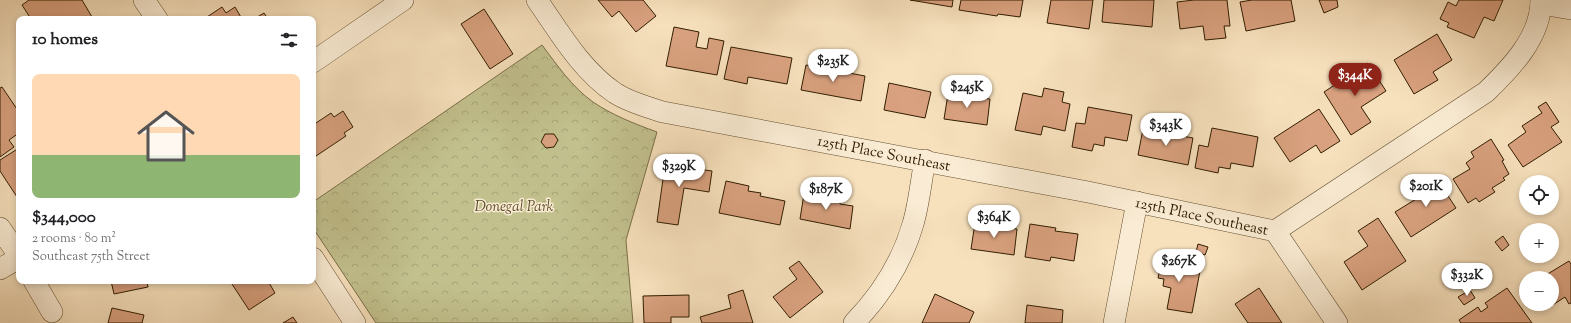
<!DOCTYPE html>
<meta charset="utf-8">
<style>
:root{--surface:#fff;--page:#f2f2f2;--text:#202124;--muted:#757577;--line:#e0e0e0;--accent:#8f2418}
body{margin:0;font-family:"Sorts Mill Goudy",serif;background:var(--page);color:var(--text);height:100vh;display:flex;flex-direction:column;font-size:15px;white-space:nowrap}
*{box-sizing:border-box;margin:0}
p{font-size:13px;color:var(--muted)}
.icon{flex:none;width:22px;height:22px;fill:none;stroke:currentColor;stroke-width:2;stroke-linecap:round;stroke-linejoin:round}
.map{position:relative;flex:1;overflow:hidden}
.sheet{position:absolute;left:16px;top:16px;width:300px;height:268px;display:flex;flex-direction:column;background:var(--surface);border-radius:8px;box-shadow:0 2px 6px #0003}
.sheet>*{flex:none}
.fabs{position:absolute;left:1519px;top:175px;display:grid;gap:8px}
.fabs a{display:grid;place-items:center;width:40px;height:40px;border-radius:50%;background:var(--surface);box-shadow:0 2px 6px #0003;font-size:20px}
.price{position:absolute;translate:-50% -34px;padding:0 9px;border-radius:14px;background:#fff;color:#222;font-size:13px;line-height:26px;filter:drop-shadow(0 1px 2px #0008)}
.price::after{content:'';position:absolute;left:50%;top:24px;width:12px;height:9px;margin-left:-6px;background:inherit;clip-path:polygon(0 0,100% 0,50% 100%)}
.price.on{background:var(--accent);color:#fff}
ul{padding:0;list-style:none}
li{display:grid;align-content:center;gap:8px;height:212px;padding:0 16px}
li+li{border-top:1px solid var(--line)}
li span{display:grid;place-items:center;height:124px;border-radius:8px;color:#555}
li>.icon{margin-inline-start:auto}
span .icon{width:72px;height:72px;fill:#fffc;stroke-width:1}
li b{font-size:17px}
h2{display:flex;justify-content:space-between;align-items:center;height:48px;padding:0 16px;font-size:17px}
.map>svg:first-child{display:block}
</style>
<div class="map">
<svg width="1571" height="323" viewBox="0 0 1571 323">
<defs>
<pattern id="park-crowns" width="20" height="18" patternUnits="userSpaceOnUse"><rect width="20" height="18" fill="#c2c18e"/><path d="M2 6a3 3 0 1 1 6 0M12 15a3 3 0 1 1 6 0" fill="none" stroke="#a7a579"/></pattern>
</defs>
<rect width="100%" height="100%" fill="#f7e1bd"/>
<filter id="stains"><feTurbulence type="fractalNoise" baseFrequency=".005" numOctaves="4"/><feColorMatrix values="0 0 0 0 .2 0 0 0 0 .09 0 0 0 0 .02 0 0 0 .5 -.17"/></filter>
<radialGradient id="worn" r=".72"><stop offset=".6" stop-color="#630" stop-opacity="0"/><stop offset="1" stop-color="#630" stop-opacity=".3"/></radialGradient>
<!-- park -->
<path fill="url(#park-crowns)" stroke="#7a6f47" d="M542 45C557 65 572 87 593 102 612 115 635 124 657 132L626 240 633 323H376L313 228V202Z"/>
<!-- building -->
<g fill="#d9a17f" stroke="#321d00">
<polygon points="29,0 82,0 92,17 89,19 31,19 22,5"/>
<polygon points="598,0 643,0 656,16 636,32 619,11 612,17"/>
<polygon points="910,0 953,0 952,7"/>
<polygon points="961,0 1023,0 1020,17 998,14 997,16 959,10"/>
<polygon points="1051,0 1093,0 1089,29 1047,23"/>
<polygon points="1104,0 1154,0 1152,27 1102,22"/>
<polygon points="1194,0 1227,0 1230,26 1224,26 1226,38 1205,40 1203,26 1180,29 1177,2"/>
<polygon points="1252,0 1291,0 1295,21 1246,31 1240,2"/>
<polygon points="1319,0 1337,0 1338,7 1324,13"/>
<polygon points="1459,0 1503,0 1494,21 1484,17 1474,38 1447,27 1449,23 1440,19 1448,2 1456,6"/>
<polygon points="222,7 226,13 235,7 242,19 204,19"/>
<polygon points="484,9 513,54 490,69 461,24"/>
<polygon points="264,13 268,19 254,19"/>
<polygon points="674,27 699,32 696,47 707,49 709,38 724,41 717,75 666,66"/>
<polygon points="1437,34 1452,60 1433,72 1438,80 1414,94 1394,60"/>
<polygon points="731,47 792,58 787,84 748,77 747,84 724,79"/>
<polygon points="1368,63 1386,91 1361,107 1371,122 1351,135 1324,92"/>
<polygon points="806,65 865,76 861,101 801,90"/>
<polygon points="889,83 931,92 925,118 884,110"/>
<polygon points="2,87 19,112 19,133 9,140 14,147 0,157 0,88"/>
<polygon points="1044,88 1064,92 1062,102 1070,104 1065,131 1043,126 1041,135 1015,130 1023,93 1042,97"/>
<polygon points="948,94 990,99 987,125 944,119"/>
<polygon points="1546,102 1559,122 1551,127 1562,142 1523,167 1508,145 1526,132 1522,126 1542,113 1538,107"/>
<polygon points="1088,107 1132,115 1127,141 1105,137 1104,146 1094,144 1092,151 1072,147 1076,123 1085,124"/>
<polygon points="1319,109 1340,141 1321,153 1316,145 1290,162 1274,138"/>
<polygon points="343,111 353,127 344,133 346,136 313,158 313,125 331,113 334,117"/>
<polygon points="1212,128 1258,137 1253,167 1231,163 1230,169 1219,167 1218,173 1195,168 1199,145 1208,147"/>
<polygon points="1143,129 1193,138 1188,165 1138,155"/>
<polygon points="545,134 554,134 558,140 554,147 546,148 541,142"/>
<polygon points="1491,139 1504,160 1502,161 1509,174 1503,178 1505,180 1492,188 1495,192 1479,202 1476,198 1468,203 1453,179 1470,169 1466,163 1474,157 1471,152"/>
<polygon points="19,148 19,200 0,171 0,160"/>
<polygon points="669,158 684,160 683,167 712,171 709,192 684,188 678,225 657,222 663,179 659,177 660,169 668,166"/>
<polygon points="1435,176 1456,208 1411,237 1395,212 1421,196 1416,189"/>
<polygon points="726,181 749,186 748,191 761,193 760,196 785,201 780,225 719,213"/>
<polygon points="804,194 840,200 840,204 853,206 850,229 800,219"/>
<polygon points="1378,218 1406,261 1362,290 1344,262 1368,246 1358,231"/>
<polygon points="975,223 1017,229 1014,255 971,249"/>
<polygon points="1030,224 1056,228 1055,231 1078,234 1074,261 1051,257 1050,261 1025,257"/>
<polygon points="1503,236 1509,245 1502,251 1495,242"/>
<polygon points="1198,244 1208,247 1205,255 1196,252"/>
<polygon points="1163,255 1186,259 1184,268 1200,271 1192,313 1167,309 1171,288 1163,286 1164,279 1158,278"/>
<polygon points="799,261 823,292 790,318 773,297 797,279 789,268"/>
<polygon points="1569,261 1571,264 1571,303 1569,304 1565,297 1548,308 1546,304 1552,304 1552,278 1541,278"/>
<polygon points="111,281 147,281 148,287 114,294"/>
<polygon points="230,281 268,281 275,293 249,310"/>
<polygon points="1259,288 1282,323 1248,323 1235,304"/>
<polygon points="1507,288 1532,323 1461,323 1459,320 1478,307 1481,312 1488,307 1485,303"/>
<polygon points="743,290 753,323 702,323 700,317 731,308 728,295"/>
<polygon points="1470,290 1475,298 1464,305 1458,297"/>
<polygon points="935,294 974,312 969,323 922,323"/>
<polygon points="689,295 689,317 671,317 671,323 644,323 643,296"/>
<polygon points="1027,305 1063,310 1062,323 1025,323"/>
<polygon points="112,308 144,315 142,323 108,323"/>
<polygon points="293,317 297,323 283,323"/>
</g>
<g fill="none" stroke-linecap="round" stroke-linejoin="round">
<defs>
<g id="street">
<polyline points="144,0 157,19"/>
<path d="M537 0C560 33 581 70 615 93 629 102 647 107 663 112L1088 192 1275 231"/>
<polyline points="1541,4 1571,9"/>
<polyline points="313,62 403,0"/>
<polyline points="0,228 19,256"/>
<path d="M1275 231 1486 92C1511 68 1541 37 1541 0"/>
<polyline points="1275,231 1337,323"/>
<polyline points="313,258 355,323"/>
<polyline points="0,269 19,258"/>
<polyline points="34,281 52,312"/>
<path d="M854 323C881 295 902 262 913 224 919 204 921 181 925 160"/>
<polyline points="1114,323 1137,202"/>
</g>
</defs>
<!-- street casing -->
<use href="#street" stroke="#634e2f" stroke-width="22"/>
<!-- street -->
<use href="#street" stroke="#faecd4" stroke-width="21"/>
</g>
<g text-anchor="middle" stroke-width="3" stroke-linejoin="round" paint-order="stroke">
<!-- street labels -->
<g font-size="15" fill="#321d00" stroke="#faecd4">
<text transform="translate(884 153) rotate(11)" y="5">125th Place Southeast</text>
<text transform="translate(1202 216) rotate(12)" y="5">125th Place Southeast</text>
</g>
<!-- park labels -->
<g font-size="15" font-style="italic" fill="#5d4e2b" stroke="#faecd4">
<text x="514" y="211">Donegal Park</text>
</g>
</g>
<rect width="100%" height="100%" filter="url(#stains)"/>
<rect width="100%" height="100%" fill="url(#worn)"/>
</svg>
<div class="fabs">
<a><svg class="icon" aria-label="locate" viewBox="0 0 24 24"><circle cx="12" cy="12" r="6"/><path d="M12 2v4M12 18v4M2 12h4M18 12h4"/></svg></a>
<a>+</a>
<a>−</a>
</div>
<b class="price" style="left:833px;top:83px">$235K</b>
<b class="price on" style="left:1355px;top:97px">$344K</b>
<b class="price" style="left:967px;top:109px">$245K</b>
<b class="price" style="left:1166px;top:147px">$343K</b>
<b class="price" style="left:679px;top:188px">$329K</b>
<b class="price" style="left:1426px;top:208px">$201K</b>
<b class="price" style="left:826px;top:211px">$187K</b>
<b class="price" style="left:994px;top:239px">$364K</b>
<b class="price" style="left:1179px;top:283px">$267K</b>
<b class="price" style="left:1467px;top:297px">$332K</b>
<section class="sheet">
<h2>10 homes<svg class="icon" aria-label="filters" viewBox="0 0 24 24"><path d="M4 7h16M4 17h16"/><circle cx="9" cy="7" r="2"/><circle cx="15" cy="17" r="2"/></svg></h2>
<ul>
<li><span style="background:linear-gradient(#ffd9b3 65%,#8fb573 0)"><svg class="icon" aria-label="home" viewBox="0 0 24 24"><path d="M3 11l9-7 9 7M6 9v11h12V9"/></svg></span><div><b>$344,000</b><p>2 rooms · 80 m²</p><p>Southeast 75th Street</p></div></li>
</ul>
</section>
</div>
